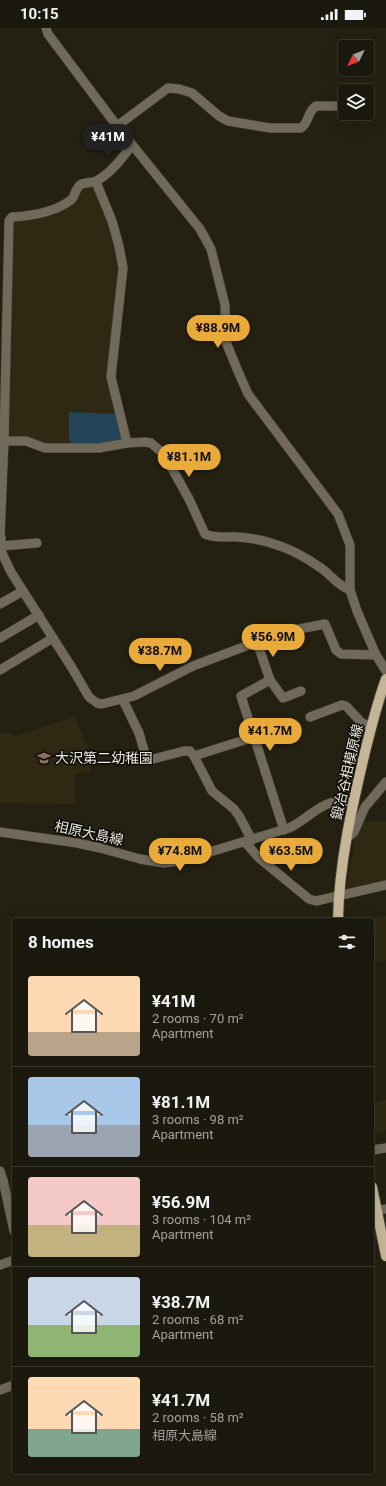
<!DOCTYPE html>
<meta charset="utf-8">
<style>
:root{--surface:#1b190e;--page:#242217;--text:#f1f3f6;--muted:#a0a09e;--line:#39382e;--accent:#eaaa39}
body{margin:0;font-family:Roboto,"Noto Sans JP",sans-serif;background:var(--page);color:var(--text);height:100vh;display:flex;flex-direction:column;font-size:15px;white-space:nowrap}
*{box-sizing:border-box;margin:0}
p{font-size:13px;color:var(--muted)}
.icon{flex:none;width:22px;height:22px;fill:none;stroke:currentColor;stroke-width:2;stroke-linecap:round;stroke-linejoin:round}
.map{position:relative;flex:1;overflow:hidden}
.panel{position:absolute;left:12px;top:890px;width:362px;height:556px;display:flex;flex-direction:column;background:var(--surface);border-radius:4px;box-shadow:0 4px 16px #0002,0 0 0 1px var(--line)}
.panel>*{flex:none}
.needle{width:26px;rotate:227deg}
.buttons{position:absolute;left:338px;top:12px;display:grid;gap:8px}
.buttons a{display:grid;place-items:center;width:36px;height:36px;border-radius:4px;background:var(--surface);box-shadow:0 4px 16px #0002,0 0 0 1px var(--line);font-size:20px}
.price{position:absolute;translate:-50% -34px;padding:0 9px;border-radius:14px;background:var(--accent);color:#111;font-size:13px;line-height:26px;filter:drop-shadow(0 1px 2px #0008)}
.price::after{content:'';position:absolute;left:50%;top:24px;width:12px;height:9px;margin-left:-6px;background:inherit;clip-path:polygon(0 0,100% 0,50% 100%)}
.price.on{background:#222;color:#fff}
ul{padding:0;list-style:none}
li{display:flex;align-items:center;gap:12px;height:100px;padding:0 16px}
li+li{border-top:1px solid var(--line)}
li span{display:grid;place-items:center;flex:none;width:112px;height:80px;border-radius:4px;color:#555}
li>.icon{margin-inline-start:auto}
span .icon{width:48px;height:48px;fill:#fffc;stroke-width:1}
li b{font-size:17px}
h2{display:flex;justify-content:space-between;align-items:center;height:48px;padding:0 16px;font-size:17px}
.status{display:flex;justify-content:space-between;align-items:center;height:28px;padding:0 20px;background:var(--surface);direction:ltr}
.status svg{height:11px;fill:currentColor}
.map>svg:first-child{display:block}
</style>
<div class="status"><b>10:15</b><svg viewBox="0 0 49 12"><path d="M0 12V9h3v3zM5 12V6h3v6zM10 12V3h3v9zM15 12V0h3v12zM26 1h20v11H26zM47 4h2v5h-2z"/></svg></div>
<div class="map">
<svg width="386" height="1458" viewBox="0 0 386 1458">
<rect width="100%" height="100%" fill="#242113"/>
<!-- built -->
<g fill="#2f2914">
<polygon points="91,156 96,159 114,208 120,240 109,350 122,410 100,417 49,416 25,409 10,409 9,407 12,194 15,191 59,181 81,160"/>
<polygon points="74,689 87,717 90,744 75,746 75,776 0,775 0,706 13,705 14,708"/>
<polygon points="386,793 386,855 349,862 346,859 354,818 353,813 362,794"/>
<polygon points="386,888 386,932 372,935 372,892 362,892"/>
<polygon points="386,1072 386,1102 383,1103 383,1104 372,1106 372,1075"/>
</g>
<!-- water -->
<polygon fill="#224559" points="69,384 117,386 122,410 121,412 100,417 71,416 70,411 69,411"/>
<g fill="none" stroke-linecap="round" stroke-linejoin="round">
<defs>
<g id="minor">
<polyline points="46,0 48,6 117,98 200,201 211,221 225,277 226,314 237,341 248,366 338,486 350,517 350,562 357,583 376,627 386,643"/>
<path d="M117 98 168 60 179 61 192 65 219 88 228 93 270 100H301C309 95 307 84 316 78H337"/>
<polyline points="96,154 112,193 119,218 123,240 111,349 127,415"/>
<path d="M4 413H26L45 420H99L127 415 145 414 151 415 164 426 189 471 205 506C214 511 228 508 238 509 252 510 267 513 280 518 295 523 308 531 321 540 331 547 338 558 350 562"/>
<path d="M0 509 4 413 9 193 12 189C31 188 55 184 71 172 75 169 75 161 80 157 86 153 93 156 98 152 112 144 122 130 132 117"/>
<polyline points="1,509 1,523 11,544 23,563 72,640 89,669 97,675 102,676 134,668 193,638 270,609 289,603 325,596 336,622 341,626 376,627"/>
<polyline points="1,518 37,515"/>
<polyline points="0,576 23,563"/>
<polyline points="0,610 39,587"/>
<polyline points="257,614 270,652 283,670 301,663"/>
<polyline points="0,642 53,610"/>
<polyline points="270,652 241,668 284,802"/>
<polyline points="123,672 139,705 145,726 148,730 153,731 184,723 190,723 194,728 212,763 234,781 239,788 252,812"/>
<polyline points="310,689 342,677 346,678 362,695 371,698"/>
<polyline points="194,728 254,709"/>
<path d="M0 804 77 815 100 820 140 831 164 835 180 833 289 800C303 794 315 780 330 775 337 773 345 774 353 774"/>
<polyline points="347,810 354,804 365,779 386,754"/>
<polyline points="245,814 259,830 309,871 316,873 386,857"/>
<polyline points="372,1122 386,1120"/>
<polyline points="0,1143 3,1152 14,1203"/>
<polyline points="372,1183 386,1181"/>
<polyline points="0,1237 14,1232"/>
<polyline points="0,1362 14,1357"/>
</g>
<g id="major">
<path d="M338 892C339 835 352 779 365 724 371 700 377 675 386 651"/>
<polyline points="372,1159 386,1228"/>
</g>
</defs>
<!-- minor casing -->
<use href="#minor" stroke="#403d30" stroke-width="10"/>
<!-- major casing -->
<use href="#major" stroke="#403d30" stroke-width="12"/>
<!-- minor -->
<use href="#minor" stroke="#716a5b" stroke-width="9"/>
<!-- major -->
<use href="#major" stroke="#c4b596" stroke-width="10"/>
</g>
<!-- icons -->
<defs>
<symbol id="school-bare" viewBox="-9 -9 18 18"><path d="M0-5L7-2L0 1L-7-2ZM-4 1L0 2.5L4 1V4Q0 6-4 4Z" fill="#8d6e63" stroke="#0c0a05" stroke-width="2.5" paint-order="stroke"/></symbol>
</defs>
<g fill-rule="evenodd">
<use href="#school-bare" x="34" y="720" width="20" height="20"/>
</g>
<g text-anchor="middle" stroke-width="3" stroke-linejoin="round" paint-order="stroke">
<!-- poi labels -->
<g font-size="14" fill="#eceae0" stroke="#0c0a05" text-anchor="start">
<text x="55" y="735">大沢第二幼稚園</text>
</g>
<!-- street labels -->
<g font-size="14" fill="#eceae0" stroke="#0c0a05">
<text transform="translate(347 744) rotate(-77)" y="5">鍛冶谷相模原線</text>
<text transform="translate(89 805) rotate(12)" y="5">相原大島線</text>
</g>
</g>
</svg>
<div class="buttons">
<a><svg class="needle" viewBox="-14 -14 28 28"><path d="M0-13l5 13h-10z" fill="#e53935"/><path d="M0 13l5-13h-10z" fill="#a0a09e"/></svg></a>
<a><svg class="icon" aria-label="layers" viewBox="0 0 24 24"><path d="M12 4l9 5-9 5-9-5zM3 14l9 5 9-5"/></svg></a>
</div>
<b class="price on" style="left:108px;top:130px">¥41M</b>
<b class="price" style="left:218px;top:321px">¥88.9M</b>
<b class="price" style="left:189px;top:450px">¥81.1M</b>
<b class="price" style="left:273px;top:630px">¥56.9M</b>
<b class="price" style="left:160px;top:644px">¥38.7M</b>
<b class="price" style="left:270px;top:724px">¥41.7M</b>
<b class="price" style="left:180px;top:844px">¥74.8M</b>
<b class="price" style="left:291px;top:844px">¥63.5M</b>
<section class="panel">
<h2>8 homes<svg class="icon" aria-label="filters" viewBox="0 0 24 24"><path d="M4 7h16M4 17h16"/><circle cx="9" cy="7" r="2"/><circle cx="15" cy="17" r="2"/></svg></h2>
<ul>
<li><span style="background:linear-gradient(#ffd9b3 70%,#b9a48a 0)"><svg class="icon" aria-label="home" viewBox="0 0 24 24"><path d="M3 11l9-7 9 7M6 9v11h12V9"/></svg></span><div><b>¥41M</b><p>2 rooms · 70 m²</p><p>Apartment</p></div></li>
<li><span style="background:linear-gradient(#a9c7e8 60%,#9aa5b1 0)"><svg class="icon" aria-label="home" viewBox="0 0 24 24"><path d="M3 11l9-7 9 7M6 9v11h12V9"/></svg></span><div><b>¥81.1M</b><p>3 rooms · 98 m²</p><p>Apartment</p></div></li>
<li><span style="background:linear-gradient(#f6c9c9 60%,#c2b280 0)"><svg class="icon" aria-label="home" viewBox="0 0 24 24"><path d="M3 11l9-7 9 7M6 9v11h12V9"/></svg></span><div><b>¥56.9M</b><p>3 rooms · 104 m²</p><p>Apartment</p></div></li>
<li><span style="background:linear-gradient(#c9d6e8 60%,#8fb573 0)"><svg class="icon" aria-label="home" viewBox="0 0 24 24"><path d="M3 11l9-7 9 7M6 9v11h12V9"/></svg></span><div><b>¥38.7M</b><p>2 rooms · 68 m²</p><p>Apartment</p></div></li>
<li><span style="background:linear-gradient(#ffd9b3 65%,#7fa58c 0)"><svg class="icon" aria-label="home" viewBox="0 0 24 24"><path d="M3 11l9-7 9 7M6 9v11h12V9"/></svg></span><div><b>¥41.7M</b><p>2 rooms · 58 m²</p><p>相原大島線</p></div></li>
</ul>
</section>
</div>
